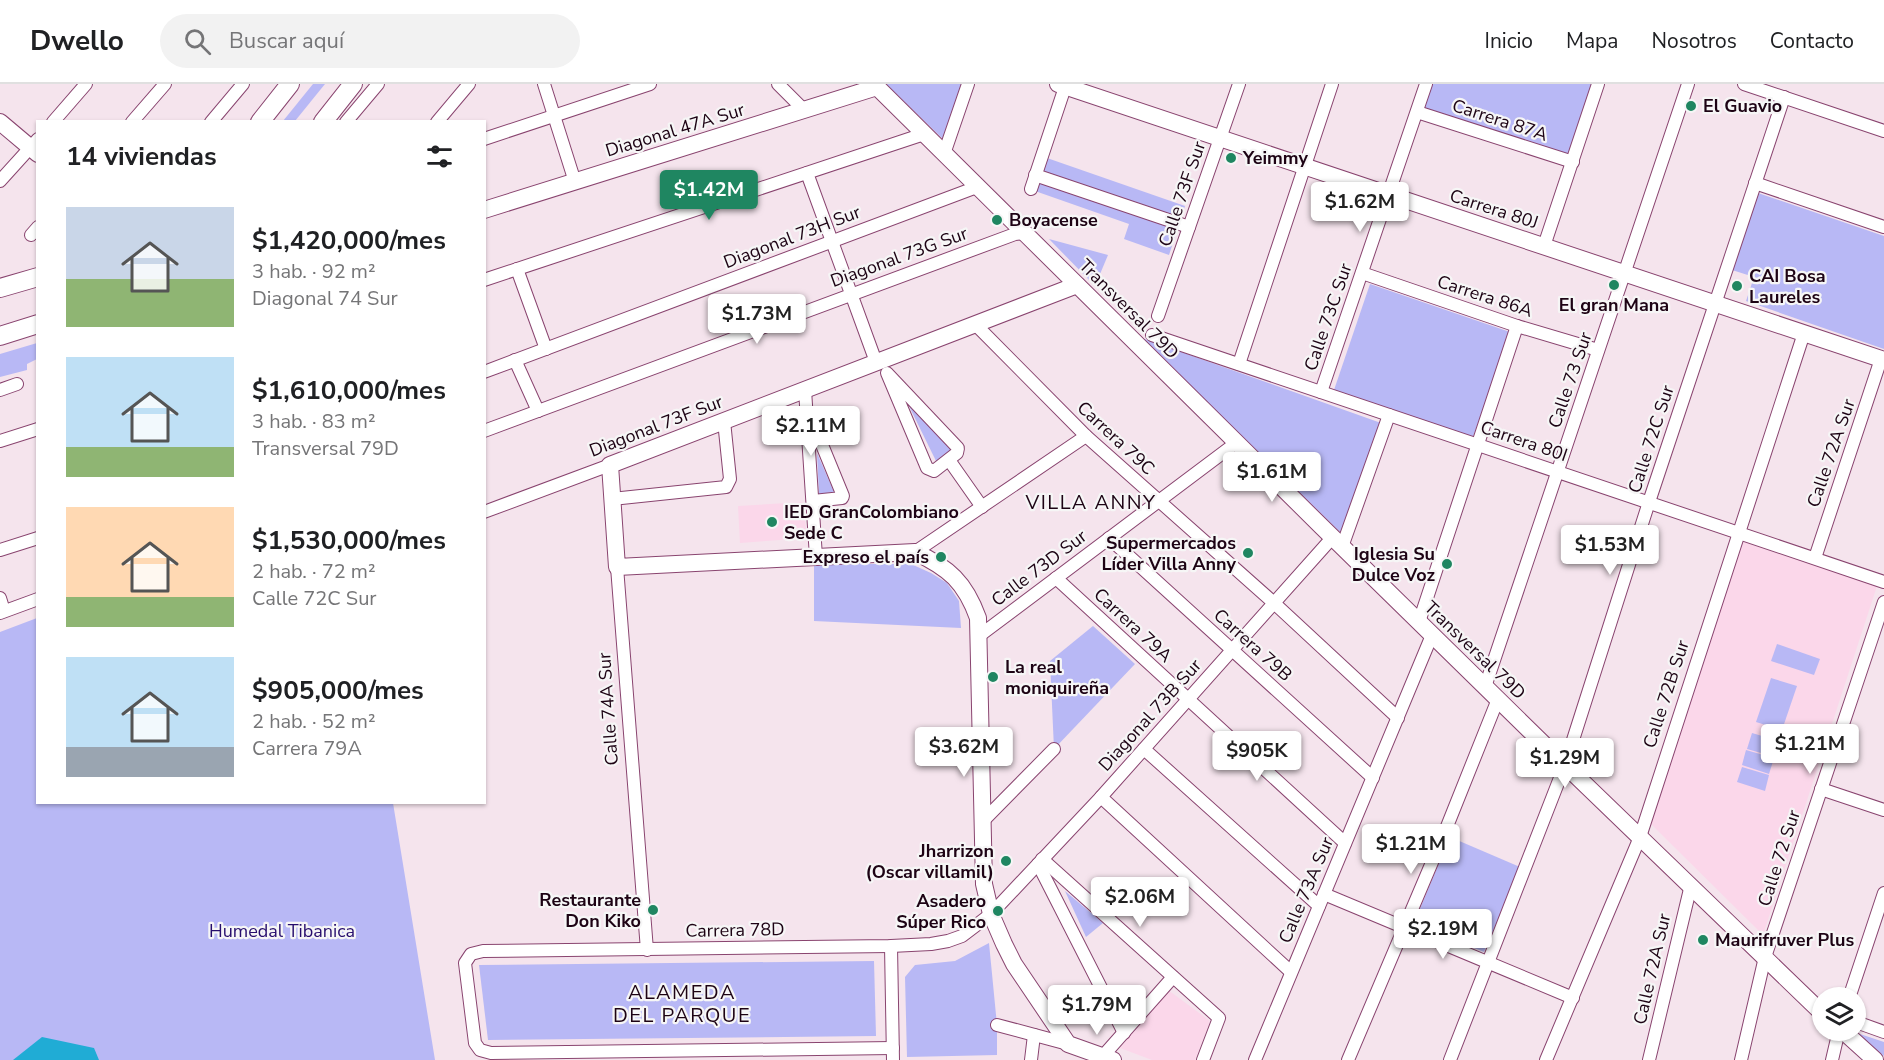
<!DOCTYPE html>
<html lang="es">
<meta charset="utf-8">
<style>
:root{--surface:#fff;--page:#f2f2f2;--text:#202124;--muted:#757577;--line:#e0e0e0;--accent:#1f8661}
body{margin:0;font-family:"Nunito Sans",sans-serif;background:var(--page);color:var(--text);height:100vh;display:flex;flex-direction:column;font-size:22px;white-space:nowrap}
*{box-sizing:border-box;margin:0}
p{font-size:20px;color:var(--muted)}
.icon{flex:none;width:33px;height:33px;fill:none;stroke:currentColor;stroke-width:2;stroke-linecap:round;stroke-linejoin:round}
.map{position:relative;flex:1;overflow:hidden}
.details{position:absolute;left:36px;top:36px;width:450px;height:684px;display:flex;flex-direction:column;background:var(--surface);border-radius:0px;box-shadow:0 2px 4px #0004}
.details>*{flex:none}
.controls{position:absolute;left:1812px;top:903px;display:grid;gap:12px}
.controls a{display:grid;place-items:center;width:54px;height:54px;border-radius:50%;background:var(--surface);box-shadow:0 2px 4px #0004;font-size:30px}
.price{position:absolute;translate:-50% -51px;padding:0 14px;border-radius:6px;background:#fff;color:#222;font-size:20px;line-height:39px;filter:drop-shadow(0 2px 3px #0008)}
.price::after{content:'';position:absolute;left:50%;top:36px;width:18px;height:14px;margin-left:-9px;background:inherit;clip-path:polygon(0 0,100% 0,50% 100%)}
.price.current{background:var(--accent);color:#fff}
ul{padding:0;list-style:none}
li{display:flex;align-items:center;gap:18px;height:150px;padding:0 30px}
li span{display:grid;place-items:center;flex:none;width:168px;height:120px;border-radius:0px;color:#555}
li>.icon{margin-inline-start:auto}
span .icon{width:72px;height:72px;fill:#fffc;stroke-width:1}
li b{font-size:26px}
h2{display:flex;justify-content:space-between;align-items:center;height:72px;padding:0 30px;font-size:26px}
header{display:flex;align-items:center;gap:36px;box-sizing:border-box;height:84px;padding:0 30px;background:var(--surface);border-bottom:2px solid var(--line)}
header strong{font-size:28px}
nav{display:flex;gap:33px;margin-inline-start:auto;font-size:21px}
.search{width:420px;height:54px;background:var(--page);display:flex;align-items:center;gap:15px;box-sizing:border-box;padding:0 21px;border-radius:33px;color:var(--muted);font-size:22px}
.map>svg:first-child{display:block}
</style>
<header>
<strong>Dwello</strong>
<div class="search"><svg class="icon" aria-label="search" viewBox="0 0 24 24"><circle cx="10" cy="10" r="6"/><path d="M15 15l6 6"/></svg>Buscar aquí</div>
<nav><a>Inicio</a><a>Mapa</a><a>Nosotros</a><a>Contacto</a></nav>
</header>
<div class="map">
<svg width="1884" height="976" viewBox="0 0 1884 976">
<rect width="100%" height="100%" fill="#f5e4ed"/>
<!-- built -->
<g fill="#fbd7ea">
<polygon points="803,418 807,454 740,459 738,422"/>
<polygon points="1743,458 1877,502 1763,851 1650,739"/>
<polygon points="1168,906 1210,937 1195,976 1152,976 1120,964"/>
</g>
<!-- green -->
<g fill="#b8b8f5">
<polygon points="313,0 325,0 295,37 283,37"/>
<polygon points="886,0 964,0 944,56"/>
<polygon points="1431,0 1592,0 1568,73 1423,24"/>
<polygon points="1047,74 1185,122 1169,171 1124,155 1129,140 1035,107"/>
<polygon points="1758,109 1884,152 1884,265 1746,217 1754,193 1732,186"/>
<polygon points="1049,155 1108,171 1095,202"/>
<polygon points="1370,200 1510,248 1473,353 1334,306"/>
<polygon points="1142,254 1381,339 1342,450"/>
<polygon points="37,259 37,275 27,280 27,286 0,293 0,270"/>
<polygon points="908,320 953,367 937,379"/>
<polygon points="817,369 834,408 819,410"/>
<polygon points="814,480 911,480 931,489 947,499 959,517 961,544 814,537"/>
<polygon points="37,534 38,718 393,719 435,976 0,976 0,548"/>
<polygon points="1093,542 1135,580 1054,665 1050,577"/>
<polygon points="1777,560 1820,575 1814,591 1771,577"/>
<polygon points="1771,594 1797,602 1782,646 1756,638"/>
<polygon points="1752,649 1779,657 1775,673 1747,665"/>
<polygon points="1746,666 1774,674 1769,690 1742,681"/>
<polygon points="1742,683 1769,691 1765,707 1737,698"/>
<polygon points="1450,753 1520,783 1484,868 1414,839"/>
<polygon points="1065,807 1103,839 1086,853"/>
<polygon points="989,859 997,941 997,971 907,973 905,893 915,881 955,877"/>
<polygon points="874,877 876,952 488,956 479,881"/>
<polygon points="1854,948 1884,958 1884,972"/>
</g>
<!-- water -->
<polygon fill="#20acd5" points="42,953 94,964 99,976 13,976"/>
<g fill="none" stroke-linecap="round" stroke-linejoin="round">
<defs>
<g id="street">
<polyline points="544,0 575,98"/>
<polyline points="778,0 804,26"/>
<polyline points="1744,0 1884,47"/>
<polyline points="1417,28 1573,78"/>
<polyline points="53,38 86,0"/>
<polyline points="132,38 165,0"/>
<polyline points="211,38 243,0"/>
<polyline points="346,38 378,0"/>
<polyline points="437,38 469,0"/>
<polyline points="484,55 650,0"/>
<polyline points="944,70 968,0"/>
<polyline points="807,89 876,278"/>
<polyline points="1035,91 1189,143"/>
<polyline points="0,97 38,55"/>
<polyline points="1755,99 1884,143"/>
<polyline points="1031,105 1066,0"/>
<polyline points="31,151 38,143"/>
<polyline points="1544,162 1598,0"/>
<polyline points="517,185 546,265"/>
<polyline points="1362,189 1517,242 1598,266"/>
<polyline points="484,196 924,50"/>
<polyline points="1158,232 1239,0"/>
<polyline points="975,240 1086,352 1274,519 1398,634"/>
<polyline points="1152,251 1884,498"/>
<polyline points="515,276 538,327"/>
<polyline points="1239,280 1332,0"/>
<polyline points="484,288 977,103"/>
<polygon points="887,289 958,364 957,369 934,387 927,384"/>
<polyline points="0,306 17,300"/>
<polyline points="805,306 816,473"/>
<polyline points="1321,308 1426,0"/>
<polyline points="811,334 843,412 842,414 813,417"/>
<polyline points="484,347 1015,150 1023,149"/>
<polyline points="0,357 38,345"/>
<polyline points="949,376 982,423"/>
<polyline points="612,415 726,403 730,395 724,337"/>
<polyline points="484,428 610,381"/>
<polyline points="1109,454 1373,694"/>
<polyline points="1342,463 1389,331"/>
<polyline points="0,466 38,454"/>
<polyline points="915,468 1086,352"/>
<polyline points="1815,474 1881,275"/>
<polyline points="617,483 647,866"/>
<polyline points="1056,494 1345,759"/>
<polyline points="0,514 4,527"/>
<polyline points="0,529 38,515"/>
<polyline points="1419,538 1517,242"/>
<polyline points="979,552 1236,359"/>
<polyline points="1485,603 1688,0"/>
<polyline points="1144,665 1319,822"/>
<polyline points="1821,705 1884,726"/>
<polyline points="1101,713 1291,888"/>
<polyline points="983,737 1054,665"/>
<polyline points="1042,775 1219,934 1203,976"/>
<polyline points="1038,780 1124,949"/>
<polyline points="1324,810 1573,914"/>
<polyline points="891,862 893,976"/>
<polyline points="1849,914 1884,809"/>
<polyline points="1856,938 1884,948"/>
<polyline points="997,941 1068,960"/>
<polyline points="893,964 491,969 480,966 475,959 465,879 471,870 483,867 891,862 931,860 948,857 962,852 991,830 1101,713 1332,454"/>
<polyline points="1103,972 1173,893"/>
<polyline points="1031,976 1034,951"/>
<polyline points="1255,976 1432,551"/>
<polyline points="1348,976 1444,750 1498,615"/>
<polyline points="1450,976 1565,681 1649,418 1784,13"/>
<polyline points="1546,976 1640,753 1804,249"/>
<polyline points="1649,976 1691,801"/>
<polyline points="1741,976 1765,873 1884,518"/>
<polyline points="1832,976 1839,946"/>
</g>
<g id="secondary">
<polyline points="874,0 1321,442 1565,681 1822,929"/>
<polyline points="1058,0 1884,276"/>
<polyline points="0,38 38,70"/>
<polyline points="484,126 877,3"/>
<path d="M1077 201 610 381 617 483 915 468C949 484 965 498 978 534L984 800 991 830 1004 860 1014 880 1068 960 1113 976"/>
<polyline points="1842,946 1875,976"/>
</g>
<g id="primary">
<polyline points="260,38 290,0"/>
<polyline points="323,38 353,0"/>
<polyline points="0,204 38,193"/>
<polyline points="0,252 38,240"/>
</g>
</defs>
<!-- street casing -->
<use href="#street" stroke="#89446f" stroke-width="14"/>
<!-- secondary casing -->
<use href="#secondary" stroke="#89446f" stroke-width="18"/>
<!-- primary casing -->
<use href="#primary" stroke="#89446f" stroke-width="20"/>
<!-- street -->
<use href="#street" stroke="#fff" stroke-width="12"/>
<!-- secondary -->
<use href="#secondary" stroke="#fff" stroke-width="16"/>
<!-- primary -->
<use href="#primary" stroke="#fff" stroke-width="18"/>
</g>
<!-- markers -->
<g fill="#1f8661" stroke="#f6f6f6" stroke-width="2">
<circle cx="1691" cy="22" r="6"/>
<circle cx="1231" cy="74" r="6"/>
<circle cx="997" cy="136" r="6"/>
<circle cx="1614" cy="201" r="6"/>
<circle cx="1737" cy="202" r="6"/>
<circle cx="772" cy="438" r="6"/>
<circle cx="1248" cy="469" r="6"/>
<circle cx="941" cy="473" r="6"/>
<circle cx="1447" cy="480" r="6"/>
<circle cx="993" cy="593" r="6"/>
<circle cx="1006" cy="777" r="6"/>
<circle cx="653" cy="826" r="6"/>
<circle cx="998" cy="827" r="6"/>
<circle cx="1703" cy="856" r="6"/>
</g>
<g text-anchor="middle" stroke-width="4.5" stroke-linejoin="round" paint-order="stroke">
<!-- poi labels -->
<g font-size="18" font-weight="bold" fill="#1d0314" stroke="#f6f6f6" text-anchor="start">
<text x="1703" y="28">El Guavio</text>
<text x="1243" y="80">Yeimmy</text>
<text x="1009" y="142">Boyacense</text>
<text x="1749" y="198">CAI Bosa<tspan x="1749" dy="21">Laureles</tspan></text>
<text x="1614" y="227" text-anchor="middle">El gran Mana</text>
<text x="784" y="434">IED GranColombiano<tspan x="784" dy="21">Sede C</tspan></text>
<text x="1236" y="465" text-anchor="end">Supermercados<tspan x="1236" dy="21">Líder Villa Anny</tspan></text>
<text x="1435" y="476" text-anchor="end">Iglesia Su<tspan x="1435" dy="21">Dulce Voz</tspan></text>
<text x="929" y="479" text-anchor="end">Expreso el país</text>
<text x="1005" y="589">La real<tspan x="1005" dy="21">moniquireña</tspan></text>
<text x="994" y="773" text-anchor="end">Jharrizon<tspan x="994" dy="21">(Oscar villamil)</tspan></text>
<text x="641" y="822" text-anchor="end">Restaurante<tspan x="641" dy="21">Don Kiko</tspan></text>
<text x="986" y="823" text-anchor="end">Asadero<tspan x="986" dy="21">Súper Rico</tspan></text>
<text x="1715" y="862">Maurifruver Plus</text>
</g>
<!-- street labels -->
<g font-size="18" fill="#1d0314" stroke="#f6f6f6">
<text transform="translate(1500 36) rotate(18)" y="6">Carrera 87A</text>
<text transform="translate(675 46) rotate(-17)" y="6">Diagonal 47A Sur</text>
<text transform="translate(1182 110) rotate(-71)" y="6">Calle 73F Sur</text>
<text transform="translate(1494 125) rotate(18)" y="6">Carrera 80J</text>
<text transform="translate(792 153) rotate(-21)" y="6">Diagonal 73H Sur</text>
<text transform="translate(899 173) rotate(-20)" y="6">Diagonal 73G Sur</text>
<text transform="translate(1485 212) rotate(18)" y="6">Carrera 86A</text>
<text transform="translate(1129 225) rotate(45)" y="6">Transversal 79D</text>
<text transform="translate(1328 233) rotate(-71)" y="6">Calle 73C Sur</text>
<text transform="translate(1570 296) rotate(-71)" y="6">Calle 73 Sur</text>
<text transform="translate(656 342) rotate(-21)" y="6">Diagonal 73F Sur</text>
<text transform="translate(1116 354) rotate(43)" y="6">Carrera 79C</text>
<text transform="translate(1651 355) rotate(-72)" y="6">Calle 72C Sur</text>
<text transform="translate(1524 357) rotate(19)" y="6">Carrera 80I</text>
<text transform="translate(1831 369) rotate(-71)" y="6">Calle 72A Sur</text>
<text transform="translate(1039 484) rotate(-37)" y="6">Calle 73D Sur</text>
<text transform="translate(1133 541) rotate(43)" y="6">Carrera 79A</text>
<text transform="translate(1253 561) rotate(42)" y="6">Carrera 79B</text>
<text transform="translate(1475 566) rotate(44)" y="6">Transversal 79D</text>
<text transform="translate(1666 610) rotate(-72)" y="6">Calle 72B Sur</text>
<text transform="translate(608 625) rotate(-94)" y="6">Calle 74A Sur</text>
<text transform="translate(1150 631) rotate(-48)" y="6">Diagonal 73B Sur</text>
<text transform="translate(1779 774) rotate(-72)" y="6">Calle 72 Sur</text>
<text transform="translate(1306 806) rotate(-67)" y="6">Calle 73A Sur</text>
<text transform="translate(735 846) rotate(-1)" y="6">Carrera 78D</text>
<text transform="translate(1652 885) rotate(-77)" y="6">Calle 72A Sur</text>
</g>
<!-- park labels -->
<g font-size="18" fill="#270e6d" stroke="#f6f6f6">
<text x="282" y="853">Humedal Tibanica</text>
</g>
<!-- neighbourhood labels -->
<g font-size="20" letter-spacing="1.5" fill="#1d0314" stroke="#f6f6f6">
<text x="1091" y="425">VILLA ANNY</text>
<text x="682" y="915">ALAMEDA<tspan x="682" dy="23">DEL PARQUE</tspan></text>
</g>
</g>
</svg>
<div class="controls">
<a><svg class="icon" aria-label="layers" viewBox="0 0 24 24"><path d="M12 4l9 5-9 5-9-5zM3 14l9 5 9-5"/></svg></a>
</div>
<b class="price current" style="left:709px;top:137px">$1.42M</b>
<b class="price" style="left:1360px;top:149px">$1.62M</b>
<b class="price" style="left:757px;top:261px">$1.73M</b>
<b class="price" style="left:811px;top:373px">$2.11M</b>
<b class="price" style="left:1272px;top:419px">$1.61M</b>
<b class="price" style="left:1610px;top:492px">$1.53M</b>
<b class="price" style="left:1810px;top:691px">$1.21M</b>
<b class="price" style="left:964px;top:694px">$3.62M</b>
<b class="price" style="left:1257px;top:698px">$905K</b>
<b class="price" style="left:1565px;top:705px">$1.29M</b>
<b class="price" style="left:1411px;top:791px">$1.21M</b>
<b class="price" style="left:1140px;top:844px">$2.06M</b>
<b class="price" style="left:1443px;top:876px">$2.19M</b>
<b class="price" style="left:1097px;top:952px">$1.79M</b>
<section class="details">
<h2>14 viviendas<svg class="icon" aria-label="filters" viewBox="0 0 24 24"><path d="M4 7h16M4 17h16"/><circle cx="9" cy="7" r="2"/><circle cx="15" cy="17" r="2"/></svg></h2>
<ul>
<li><span style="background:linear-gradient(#c9d6e8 60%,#8fb573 0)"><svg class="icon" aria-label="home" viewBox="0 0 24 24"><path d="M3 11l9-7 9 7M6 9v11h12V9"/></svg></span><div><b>$1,420,000/mes</b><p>3 hab. · 92 m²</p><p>Diagonal 74 Sur</p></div></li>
<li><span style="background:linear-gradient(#bfe0f5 75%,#8fb573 0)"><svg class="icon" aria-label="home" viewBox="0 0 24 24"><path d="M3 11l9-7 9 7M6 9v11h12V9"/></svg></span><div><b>$1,610,000/mes</b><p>3 hab. · 83 m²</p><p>Transversal 79D</p></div></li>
<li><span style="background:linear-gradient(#ffd9b3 75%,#8fb573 0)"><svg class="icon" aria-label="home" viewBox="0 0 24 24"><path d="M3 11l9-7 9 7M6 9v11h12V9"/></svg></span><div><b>$1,530,000/mes</b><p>2 hab. · 72 m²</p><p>Calle 72C Sur</p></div></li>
<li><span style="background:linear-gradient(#bfe0f5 75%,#9aa5b1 0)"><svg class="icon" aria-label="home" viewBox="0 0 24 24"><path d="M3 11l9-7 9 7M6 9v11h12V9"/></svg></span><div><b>$905,000/mes</b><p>2 hab. · 52 m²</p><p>Carrera 79A</p></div></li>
</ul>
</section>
</div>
